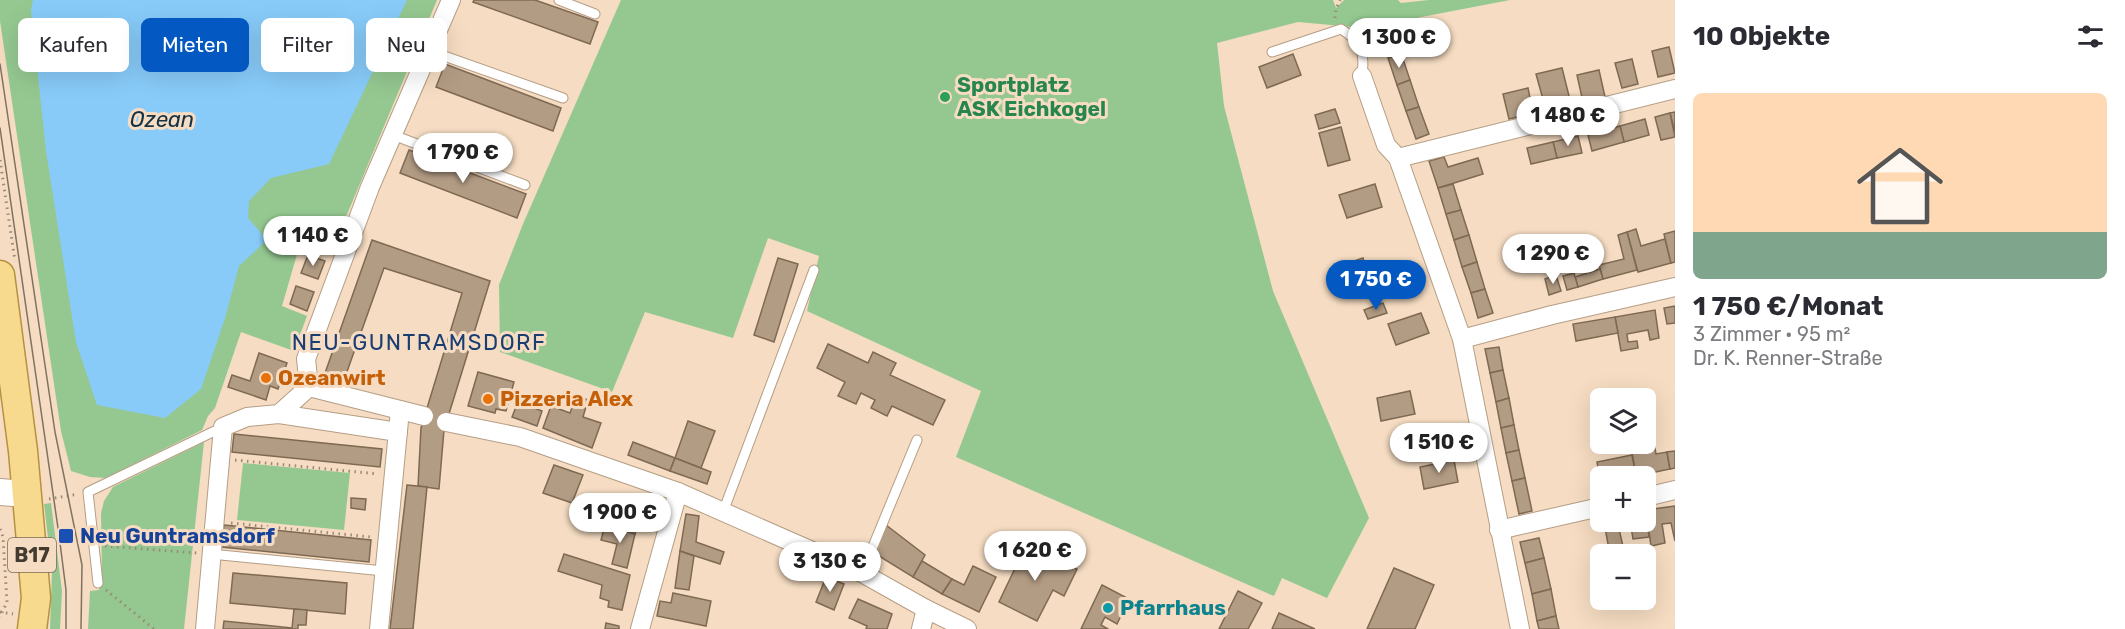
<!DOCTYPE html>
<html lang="de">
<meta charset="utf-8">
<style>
:root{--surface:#fff;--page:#f7f7f7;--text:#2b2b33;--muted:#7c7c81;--line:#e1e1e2;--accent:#0458c1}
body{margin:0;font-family:Rubik,sans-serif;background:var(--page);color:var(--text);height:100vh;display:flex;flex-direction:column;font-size:22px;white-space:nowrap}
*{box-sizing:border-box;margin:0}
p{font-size:20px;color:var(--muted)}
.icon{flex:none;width:33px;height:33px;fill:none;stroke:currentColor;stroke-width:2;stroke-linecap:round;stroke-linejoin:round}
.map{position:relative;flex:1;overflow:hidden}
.drawer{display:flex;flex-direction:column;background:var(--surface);width:450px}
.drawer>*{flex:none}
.guide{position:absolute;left:18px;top:18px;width:570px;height:54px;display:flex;gap:12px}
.buttons{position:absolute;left:1590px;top:388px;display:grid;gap:12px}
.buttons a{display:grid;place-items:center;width:66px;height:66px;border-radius:9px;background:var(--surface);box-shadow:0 6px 24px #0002;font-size:30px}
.price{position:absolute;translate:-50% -51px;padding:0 14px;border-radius:21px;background:#fff;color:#222;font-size:20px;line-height:39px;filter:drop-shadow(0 2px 3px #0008)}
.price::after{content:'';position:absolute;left:50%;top:36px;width:18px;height:14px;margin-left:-9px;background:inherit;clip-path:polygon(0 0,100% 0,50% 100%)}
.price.current{background:var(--accent);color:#fff}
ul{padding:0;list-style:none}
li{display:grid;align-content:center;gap:12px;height:318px;padding:0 18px}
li+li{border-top:2px solid var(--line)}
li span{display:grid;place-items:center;height:186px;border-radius:9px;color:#555}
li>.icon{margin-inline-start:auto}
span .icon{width:108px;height:108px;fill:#fffc;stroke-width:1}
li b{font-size:26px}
h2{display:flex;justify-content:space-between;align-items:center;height:72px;padding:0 18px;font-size:26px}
.chip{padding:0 21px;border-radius:9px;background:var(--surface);box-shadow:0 6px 24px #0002;font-size:21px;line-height:54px}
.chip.current{background:var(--accent);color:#fff}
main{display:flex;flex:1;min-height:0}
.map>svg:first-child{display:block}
</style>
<main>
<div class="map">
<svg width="1675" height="629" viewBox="0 0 1675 629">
<rect width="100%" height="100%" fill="#f5dcc2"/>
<!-- green -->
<g fill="#95c891">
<polygon points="0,0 437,0 330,255 300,244 282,306 307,316 294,351 241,332 215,408 208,416 202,430 106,478 90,477 71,471 61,431 0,21"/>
<polygon points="621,0 1333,0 1336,8 1344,0 1398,0 1401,3 1429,0 1510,0 1364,28 1298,22 1217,43 1224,106 1273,291 1369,518 1327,598 1282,578 1274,596 956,457 981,391 807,311 819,256 768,238 733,338 645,312 612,392 500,352 499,285 523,224"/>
<polygon points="204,442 184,629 88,629 90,591 99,590 102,580 101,513 104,501 113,487"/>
<polygon points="243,463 350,473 344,530 237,520"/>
<polygon points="51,503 62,591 60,629 50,629 52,572 44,504"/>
</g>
<!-- water -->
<polygon fill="#88cbf9" points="33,0 407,0 329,164 271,178 249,201 248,218 267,240 239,266 225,318 201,389 165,418 97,405 76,342 46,151 31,10"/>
<!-- building -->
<g fill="#b39c84" stroke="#7f6952" stroke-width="1.5">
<polygon points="474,0 535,0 598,22 590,44 473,2"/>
<polygon points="1669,47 1675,73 1658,77 1652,51"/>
<polygon points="1401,53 1410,80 1397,85 1388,58"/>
<polygon points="1293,54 1301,75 1267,88 1259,67"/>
<polygon points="1632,59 1638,84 1622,88 1615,63"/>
<polygon points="445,64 561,108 553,131 436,87"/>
<polygon points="1562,68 1571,104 1546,110 1536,74"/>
<polygon points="1599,70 1605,97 1583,102 1577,75"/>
<polygon points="1410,80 1419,107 1406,111 1397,85"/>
<polygon points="1528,88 1533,113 1509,119 1503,94"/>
<polygon points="1419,107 1429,134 1416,139 1406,111"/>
<polygon points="1335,109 1340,123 1319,129 1315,115"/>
<polygon points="1675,112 1675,132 1670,113"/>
<polygon points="1670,113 1675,137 1661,140 1655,117"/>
<polygon points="1645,119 1649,135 1624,142 1620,126"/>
<polygon points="1620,126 1624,142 1592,151 1588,135"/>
<polygon points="1341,127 1350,160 1328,166 1319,133"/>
<polygon points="1578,136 1582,153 1557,158 1553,142"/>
<polygon points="1553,142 1557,158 1531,164 1527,148"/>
<polygon points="409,150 526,194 517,218 400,173"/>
<polygon points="1444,157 1448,167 1478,158 1483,174 1438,188 1429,161"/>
<polygon points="1375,184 1382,207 1347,218 1339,195"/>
<polygon points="1453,184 1461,210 1446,214 1438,188"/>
<polygon points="1461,210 1469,235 1454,240 1446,214"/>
<polygon points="1636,229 1641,246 1665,239 1671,263 1638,272 1627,232"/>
<polygon points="1675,231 1675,262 1671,263 1664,234"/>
<polygon points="1627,232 1637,270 1603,279 1599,265 1624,259 1618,235"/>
<polygon points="1469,235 1477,262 1462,267 1454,240"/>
<polygon points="372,240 490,281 444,430 439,489 418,486 421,428 462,293 384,268 344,380 325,373"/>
<polygon points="308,255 325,261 318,279 301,273"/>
<polygon points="778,258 798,264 774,342 754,335"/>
<polygon points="1363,258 1370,279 1338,290 1330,269"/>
<polygon points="1477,262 1485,289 1471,293 1462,267"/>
<polygon points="1600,269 1603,279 1578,287 1575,277"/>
<polygon points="1574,273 1578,287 1567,290 1563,276"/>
<polygon points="1556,275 1561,291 1549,295 1545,279"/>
<polygon points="296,286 314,292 307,311 290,304"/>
<polygon points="1485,289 1493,313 1478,318 1471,293"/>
<polygon points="1383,303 1387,313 1368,319 1364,310"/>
<polygon points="1675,306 1675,323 1667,324 1664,308"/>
<polygon points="1655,310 1659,338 1650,340 1648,330 1627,334 1628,342 1637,341 1638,348 1621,351 1615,317"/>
<polygon points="1421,313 1429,333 1396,345 1388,324"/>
<polygon points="1615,317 1618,333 1576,341 1573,324"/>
<polygon points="828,344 868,363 873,352 896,363 890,375 945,400 933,425 892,406 887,416 871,408 875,400 861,393 856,404 838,396 845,382 817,368"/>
<polygon points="1499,347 1503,370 1490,373 1485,349"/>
<polygon points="259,353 287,363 278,389 270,386 266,400 228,387 232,375 250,381"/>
<polygon points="1503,370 1509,398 1496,402 1490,373"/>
<polygon points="478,372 514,382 506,411 496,409 495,413 468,406"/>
<polygon points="1410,391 1415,414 1381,421 1377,398"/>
<polygon points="576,396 588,400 583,417 601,423 592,448 543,428 551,406 570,413"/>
<polygon points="1509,398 1514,425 1501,428 1496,402"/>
<polygon points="518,402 542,411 537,426 512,417"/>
<polygon points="688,421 715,431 701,468 675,458"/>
<polygon points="1514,425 1519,450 1506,453 1501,428"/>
<polygon points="1458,428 1460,440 1449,443 1447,430"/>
<polygon points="234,434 382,449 380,467 232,452"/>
<polygon points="633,442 675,458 670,471 628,455"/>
<polygon points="1654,442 1656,454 1667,452 1670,469 1636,476 1631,447"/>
<polygon points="1519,450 1525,478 1512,481 1506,453"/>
<polygon points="1675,451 1675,468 1670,469 1667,452"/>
<polygon points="1632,455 1636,476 1600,477 1600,479 1597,462"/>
<polygon points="675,458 711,472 707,484 670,471"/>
<polygon points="1454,460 1458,482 1424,489 1420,467"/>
<polygon points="554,465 583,475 572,503 543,493"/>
<polygon points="1525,478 1532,511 1519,514 1512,481"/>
<polygon points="407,485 427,487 413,629 390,629"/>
<polygon points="629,496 645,500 635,534 583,517 588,503 623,516"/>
<polygon points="351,498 366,499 365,510 351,508"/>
<polygon points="1675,506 1675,541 1671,523 1662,524 1665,543 1651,546 1646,510"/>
<polygon points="1646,512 1649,537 1633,539 1631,527 1619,529 1625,555 1610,555 1604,522 1646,522"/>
<polygon points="686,514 699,516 696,542 724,552 720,564 680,551"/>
<polygon points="224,525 371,540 369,562 221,547"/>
<polygon points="605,525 635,534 627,568 612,564 617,544 601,540"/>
<polygon points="886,525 925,555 913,577 874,553"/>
<polygon points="1539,538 1544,558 1525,563 1520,542"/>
<polygon points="1023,542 1035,548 1032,551 1058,564 1061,561 1077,569 1064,596 1053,590 1037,621 999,602 1018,562 1015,559"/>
<polygon points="680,551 694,556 689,590 675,588"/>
<polygon points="564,554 630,575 622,610 608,607 609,601 600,598 602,585 558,571"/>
<polygon points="1544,558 1551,589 1532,594 1525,563"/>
<polygon points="922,561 952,579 942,594 913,577"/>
<polygon points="973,566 996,577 979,612 942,594 952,579 964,585"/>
<polygon points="1394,568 1434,585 1415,629 1367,629"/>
<polygon points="233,573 347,583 345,614 230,603"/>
<polygon points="826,577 844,584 834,610 816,602"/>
<polygon points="1102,585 1129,599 1117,624 1105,617 1101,625 1108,629 1081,629"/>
<polygon points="1551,589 1556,616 1537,621 1532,594"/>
<polygon points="1238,591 1262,603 1248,629 1219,629"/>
<polygon points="673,593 711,601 706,626 657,616 660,601 671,603"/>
<polygon points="858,599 892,614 887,629 866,629 867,626 849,618"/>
<polygon points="294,609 307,610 306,625 298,625 298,629 223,629 224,621 292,628"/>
<polygon points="1279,613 1315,629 1272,629"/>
<polygon points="1556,616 1559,629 1539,629 1537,621"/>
<polygon points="606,623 619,626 619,629 605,629"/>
</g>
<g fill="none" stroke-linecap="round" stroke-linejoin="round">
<defs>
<g id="lane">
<polyline points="559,0 595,14"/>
<polyline points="430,51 563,98"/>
<path d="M1272 52 1341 29C1362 42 1365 52 1362 76"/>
<polyline points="393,135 525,185"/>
<polyline points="723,512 814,270"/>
<polyline points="211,554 384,571"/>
<polyline points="862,573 917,440"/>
<polyline points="98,583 88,492 223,427"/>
</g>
<g id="street">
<polyline points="1362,76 1386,145 1398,158 1462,339 1520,629"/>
<polyline points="1398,158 1675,89"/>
<polyline points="1462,339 1552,315 1675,287"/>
<polyline points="309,387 306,359 370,187 451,0"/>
<polyline points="309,387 424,416"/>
<polyline points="279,414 398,432"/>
<polyline points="446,422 520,437 678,492 862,573 926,609 967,629"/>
<polyline points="1646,497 1675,490"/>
<polyline points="1499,530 1600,507"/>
<polyline points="205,629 223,427 247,417 279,414 309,387"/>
<polyline points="379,629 400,410"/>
<polyline points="640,629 678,492"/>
<polyline points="921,629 926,609"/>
</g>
<polyline id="secondary" points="0,492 26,494"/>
<polyline id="primary" points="0,275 23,451 36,598 32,629"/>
</defs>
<!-- lane casing -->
<use href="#lane" stroke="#b59e85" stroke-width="11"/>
<!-- street casing -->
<use href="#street" stroke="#b59e85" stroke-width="20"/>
<!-- secondary casing -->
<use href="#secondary" stroke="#b59e85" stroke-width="28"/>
<!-- primary casing -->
<use href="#primary" stroke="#b6923e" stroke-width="31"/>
<!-- path -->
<g stroke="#9a8977" stroke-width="3" stroke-dasharray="1.5 4.5" stroke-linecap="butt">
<polyline points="1335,18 1336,9 1340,0"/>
<polyline points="0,160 15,261"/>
<polyline points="235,460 378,474"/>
<polyline points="49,499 78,494"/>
<polyline points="231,523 371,537"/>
<polyline points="0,529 3,537 7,602 0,617"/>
<polyline points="105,546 197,553"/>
<polyline points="106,590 154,629"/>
<polyline points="0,612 13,614"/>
</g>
<!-- lane -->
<use href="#lane" stroke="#fff" stroke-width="9"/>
<!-- street -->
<use href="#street" stroke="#fff" stroke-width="18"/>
<!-- secondary -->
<use href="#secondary" stroke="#fff" stroke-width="26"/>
<!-- primary -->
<use href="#primary" stroke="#f8da8f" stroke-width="28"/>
<!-- tram -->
<g stroke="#807261" stroke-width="1.5">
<polyline points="0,64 55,432 82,565 81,629"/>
<polyline points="0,128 59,535 66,590 66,629"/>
</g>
</g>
<!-- markers -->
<circle fill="#2e9e5b" stroke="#f5dcc2" stroke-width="2" cx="945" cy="97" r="6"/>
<g fill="#e8710a" stroke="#f5dcc2" stroke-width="2">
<circle cx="266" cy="378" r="6"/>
<circle cx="488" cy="399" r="6"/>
</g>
<rect fill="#1a4fb4" stroke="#f5dcc2" stroke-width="2" x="58" y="528" width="16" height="16" rx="3"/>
<circle fill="#0f9aa8" stroke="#f5dcc2" stroke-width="2" cx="1108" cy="608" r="6"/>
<g text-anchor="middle" stroke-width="6" stroke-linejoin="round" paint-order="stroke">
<!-- shield labels -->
<rect fill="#f5dcc2" stroke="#796b5c" stroke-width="1.5" x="8" y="538" width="48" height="34" rx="4.5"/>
<g font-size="20" font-weight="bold" fill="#443b30">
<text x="32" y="562">B17</text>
</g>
<!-- leisure labels -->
<g font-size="21" font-weight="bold" fill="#27864d" stroke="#f5dcc2" text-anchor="start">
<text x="957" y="92">Sportplatz<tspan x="957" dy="24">ASK Eichkogel</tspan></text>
</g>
<!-- food labels -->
<g font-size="21" font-weight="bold" fill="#c56008" stroke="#f5dcc2" text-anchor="start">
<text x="278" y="385">Ozeanwirt</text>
<text x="500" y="406">Pizzeria Alex</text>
</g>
<!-- transit labels -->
<g font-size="21" font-weight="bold" fill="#164399" stroke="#f5dcc2" text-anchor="start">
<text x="80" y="543">Neu Guntramsdorf</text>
</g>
<!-- culture labels -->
<g font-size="21" font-weight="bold" fill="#0d838f" stroke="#f5dcc2" text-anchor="start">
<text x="1120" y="615">Pfarrhaus</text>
</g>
<!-- water labels -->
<g font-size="22" font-style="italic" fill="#143245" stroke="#f5dcc2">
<text x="162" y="127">Ozean</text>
</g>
<!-- neighbourhood labels -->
<g font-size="22" letter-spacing="1.5" fill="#1a3d72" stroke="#f5dcc2">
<text x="419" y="350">NEU-GUNTRAMSDORF</text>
</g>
</g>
</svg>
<div class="buttons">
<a><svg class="icon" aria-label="layers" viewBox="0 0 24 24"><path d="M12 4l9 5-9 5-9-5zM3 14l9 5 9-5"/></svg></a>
<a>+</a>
<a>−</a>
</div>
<b class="price" style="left:1399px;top:69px">1 300 €</b>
<b class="price" style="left:1568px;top:147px">1 480 €</b>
<b class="price" style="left:463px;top:184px">1 790 €</b>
<b class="price" style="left:313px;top:267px">1 140 €</b>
<b class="price" style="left:1553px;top:285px">1 290 €</b>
<b class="price current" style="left:1376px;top:311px">1 750 €</b>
<b class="price" style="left:1439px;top:474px">1 510 €</b>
<b class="price" style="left:620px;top:544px">1 900 €</b>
<b class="price" style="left:1035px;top:582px">1 620 €</b>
<b class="price" style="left:830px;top:593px">3 130 €</b>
<div class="guide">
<a class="chip">Kaufen</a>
<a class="chip current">Mieten</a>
<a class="chip">Filter</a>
<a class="chip">Neu</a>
</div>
</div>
<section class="drawer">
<h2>10 Objekte<svg class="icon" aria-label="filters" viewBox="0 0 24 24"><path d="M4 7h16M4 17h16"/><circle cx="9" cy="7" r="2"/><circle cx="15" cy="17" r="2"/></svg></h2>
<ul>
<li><span style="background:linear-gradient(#ffd9b3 75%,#7fa58c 0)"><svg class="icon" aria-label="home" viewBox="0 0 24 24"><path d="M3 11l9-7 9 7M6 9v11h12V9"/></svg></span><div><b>1 750 €/Monat</b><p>3 Zimmer · 95 m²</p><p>Dr. K. Renner-Straße</p></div></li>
</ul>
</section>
</main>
